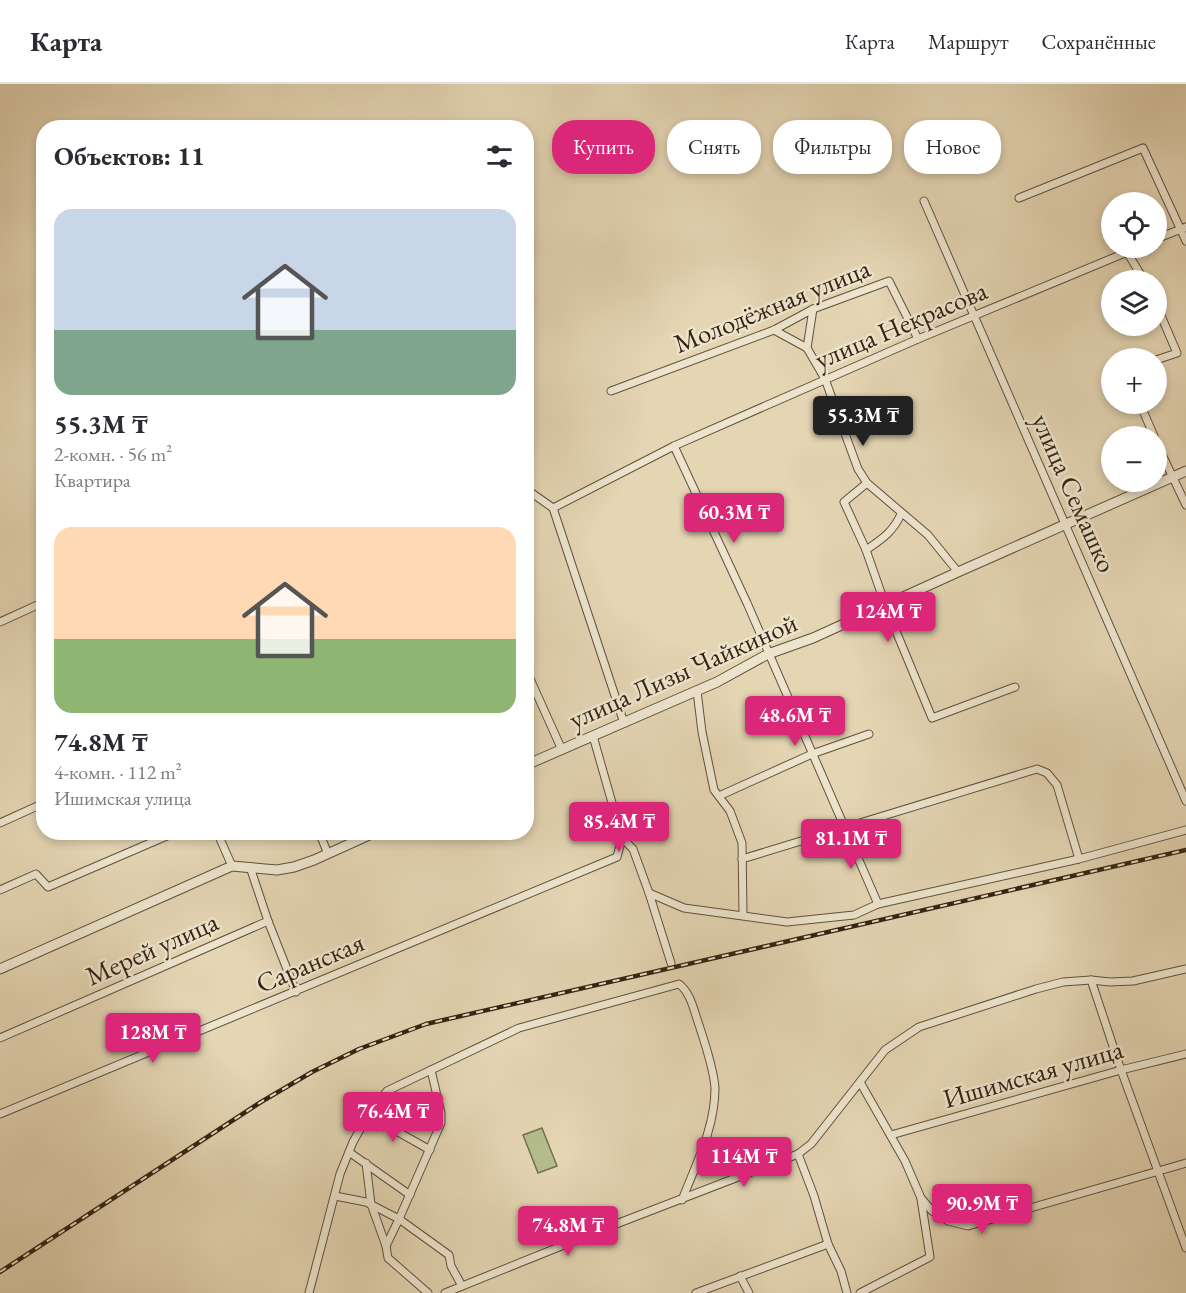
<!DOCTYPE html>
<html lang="ru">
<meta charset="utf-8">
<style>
:root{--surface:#fff;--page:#f2f2f3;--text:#2b2b33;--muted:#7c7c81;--line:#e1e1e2;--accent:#db2777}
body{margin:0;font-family:"EB Garamond",serif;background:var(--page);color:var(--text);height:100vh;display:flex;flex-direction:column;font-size:22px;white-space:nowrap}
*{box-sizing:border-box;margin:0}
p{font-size:20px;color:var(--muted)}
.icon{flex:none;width:33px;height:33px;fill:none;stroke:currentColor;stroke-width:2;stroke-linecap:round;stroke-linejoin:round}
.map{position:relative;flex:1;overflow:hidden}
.drawer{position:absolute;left:36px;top:36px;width:498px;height:720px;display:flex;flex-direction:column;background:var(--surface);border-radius:24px;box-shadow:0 3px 9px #0003}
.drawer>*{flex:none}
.banner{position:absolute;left:552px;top:36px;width:543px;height:54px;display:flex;gap:12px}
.controls{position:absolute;left:1101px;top:108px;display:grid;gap:12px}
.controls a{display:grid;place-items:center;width:66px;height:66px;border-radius:50%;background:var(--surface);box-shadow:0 3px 9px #0003;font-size:30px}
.price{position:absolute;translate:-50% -51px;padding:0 14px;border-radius:6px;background:var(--accent);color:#fff;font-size:20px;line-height:39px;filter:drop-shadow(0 2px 3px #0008)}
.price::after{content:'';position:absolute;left:50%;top:36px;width:18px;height:14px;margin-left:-9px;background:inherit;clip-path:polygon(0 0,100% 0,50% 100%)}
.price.selected{background:#222;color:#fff}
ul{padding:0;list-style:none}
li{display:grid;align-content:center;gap:12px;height:318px;padding:0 18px}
li span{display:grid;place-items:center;height:186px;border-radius:18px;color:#555}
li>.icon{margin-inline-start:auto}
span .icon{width:108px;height:108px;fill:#fffc;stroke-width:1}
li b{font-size:26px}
h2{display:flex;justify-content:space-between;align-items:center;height:72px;padding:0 18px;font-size:26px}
.pill{padding:0 21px;border-radius:24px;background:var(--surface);box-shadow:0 3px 9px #0003;font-size:21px;line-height:54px}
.pill.selected{background:var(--accent);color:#fff}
header{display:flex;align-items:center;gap:36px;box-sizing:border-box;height:84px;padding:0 30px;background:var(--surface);border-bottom:2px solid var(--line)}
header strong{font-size:28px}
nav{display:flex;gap:33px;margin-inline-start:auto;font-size:21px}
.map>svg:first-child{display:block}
</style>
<header>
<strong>Карта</strong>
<nav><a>Карта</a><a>Маршрут</a><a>Сохранённые</a></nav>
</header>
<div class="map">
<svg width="1186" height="1209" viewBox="0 0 1186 1209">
<rect width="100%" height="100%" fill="#e4d5b3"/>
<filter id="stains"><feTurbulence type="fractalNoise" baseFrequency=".00333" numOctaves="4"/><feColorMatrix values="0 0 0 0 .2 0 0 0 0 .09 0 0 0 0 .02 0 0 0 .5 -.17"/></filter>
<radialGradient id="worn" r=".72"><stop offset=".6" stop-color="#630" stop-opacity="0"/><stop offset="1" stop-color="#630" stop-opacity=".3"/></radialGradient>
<!-- green -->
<polygon fill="#b4bd8c" stroke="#74704e" stroke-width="1.5" points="542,1044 557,1082 538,1089 523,1051"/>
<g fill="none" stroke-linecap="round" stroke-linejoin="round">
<defs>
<g id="minor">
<polyline points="1019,114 1143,64 1186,157"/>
<polyline points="924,117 1186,717"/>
<polyline points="1156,155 1186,143"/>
<polyline points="1127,168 1144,196"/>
<polyline points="1156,220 1177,269 1156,276"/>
<polyline points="774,246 807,264 825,295 858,385 867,399 928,451 958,488"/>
<polyline points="807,264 813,225"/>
<polyline points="611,307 774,246 813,225 889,197 918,255"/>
<polyline points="1140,320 1154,352"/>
<polyline points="1156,358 1186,421"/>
<polyline points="674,362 747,519 878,820"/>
<polyline points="867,399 844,418 866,466 886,523 932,634 1015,603"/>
<polyline points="526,405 553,424 624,639"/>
<polyline points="553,424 674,362 918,255 1137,164"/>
<path d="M866 466C882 455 893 448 901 430"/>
<polyline points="0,538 44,518"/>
<polyline points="526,586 562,666"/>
<polyline points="697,607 702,648 714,706 730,727 742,759 743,831"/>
<polyline points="593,652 622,754 633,765 649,809 671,879"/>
<polyline points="719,712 812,670 869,650"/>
<polyline points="0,739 44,719"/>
<polyline points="217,748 232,782"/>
<polyline points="319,748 328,770"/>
<polyline points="742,775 1037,685 1047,689 1057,701 1079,775"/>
<polyline points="0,806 36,790 48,803 176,748"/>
<polyline points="649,809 684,824 787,838 854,831 878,820 1079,775 1186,746"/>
<polyline points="268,837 296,908"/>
<polyline points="1091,896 1121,986 1186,1164"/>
<polyline points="0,954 268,837 250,783"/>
<polyline points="431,986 441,1029 441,1039 399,1135 449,1171 451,1182 462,1202"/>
<polyline points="860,998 905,1077 921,1114 932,1127 948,1137 968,1142 1186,1079"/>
<polyline points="0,1030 617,773 622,754"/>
<polyline points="368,1031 430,1066"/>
<polyline points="891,1051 1121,986 1186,970"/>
<polyline points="349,1068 410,1111"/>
<polyline points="798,1070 814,1112 828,1160 841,1187 847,1209"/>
<polyline points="366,1079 371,1120 386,1162"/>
<polyline points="335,1112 366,1118 399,1135 386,1162 388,1174 428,1209"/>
<polyline points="740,1192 749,1209"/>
<path d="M309 1209 340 1090 353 1058 368 1031 387 1007 519 944 679 900C691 909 694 927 699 941 704 956 714 989 715 1004 715 1044 696 1080 682 1116"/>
<polyline points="445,1209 611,1142 798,1070 811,1060 885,966 919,943 1036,905 1063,898 1091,896 1110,898 1133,897 1186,885"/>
<polyline points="696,1209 828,1160"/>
<polyline points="860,1209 930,1173 921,1115"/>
</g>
<g id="tertiary">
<polyline points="526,681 717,598 768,570 813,554 958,488 1186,387"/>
<polyline points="0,885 232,782 277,786 294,783 314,776 376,748"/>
</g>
</defs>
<!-- minor casing -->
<use href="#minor" stroke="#60503a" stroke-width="9"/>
<!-- tertiary casing -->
<use href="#tertiary" stroke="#60503a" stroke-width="11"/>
<!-- minor -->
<use href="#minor" stroke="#ede4ce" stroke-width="7"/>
<!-- tertiary -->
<use href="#tertiary" stroke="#ede4ce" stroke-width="9"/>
<defs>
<polyline id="rail" points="0,1188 261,1018 312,988 359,965 426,940 1186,766"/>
</defs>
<!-- rail casing -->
<use href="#rail" stroke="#342311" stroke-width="4.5"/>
<!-- rail -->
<use href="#rail" stroke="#ede4ce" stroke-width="2" stroke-dasharray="7" stroke-linecap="butt"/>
</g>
<g text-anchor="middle" stroke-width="5" stroke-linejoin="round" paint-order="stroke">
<!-- street labels -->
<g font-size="27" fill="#342311" stroke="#ede4ce">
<text transform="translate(772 222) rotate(-22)" y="9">Молодёжная улица</text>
<text transform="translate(901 241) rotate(-23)" y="9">улица Некрасова</text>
<text transform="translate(1074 409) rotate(66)" y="9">улица Семашко</text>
<text transform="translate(683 587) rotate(-24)" y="9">улица Лизы Чайкиной</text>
<text transform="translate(152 865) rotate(-24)" y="9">Мерей улица</text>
<text transform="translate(310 879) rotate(-23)" y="9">Саранская</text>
<text transform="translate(1033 990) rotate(-16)" y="9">Ишимская улица</text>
</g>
</g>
<rect width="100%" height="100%" filter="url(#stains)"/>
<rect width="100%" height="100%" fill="url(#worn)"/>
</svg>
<div class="controls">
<a><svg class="icon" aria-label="locate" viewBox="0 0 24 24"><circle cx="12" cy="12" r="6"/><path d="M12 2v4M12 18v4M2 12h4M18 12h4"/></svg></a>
<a><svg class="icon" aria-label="layers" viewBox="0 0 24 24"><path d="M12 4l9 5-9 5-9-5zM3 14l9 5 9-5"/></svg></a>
<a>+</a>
<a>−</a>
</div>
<b class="price selected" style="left:863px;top:363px">55.3M ₸</b>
<b class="price" style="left:734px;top:460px">60.3M ₸</b>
<b class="price" style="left:888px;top:559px">124M ₸</b>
<b class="price" style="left:795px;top:663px">48.6M ₸</b>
<b class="price" style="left:619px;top:769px">85.4M ₸</b>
<b class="price" style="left:851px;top:786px">81.1M ₸</b>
<b class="price" style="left:153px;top:980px">128M ₸</b>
<b class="price" style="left:393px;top:1059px">76.4M ₸</b>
<b class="price" style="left:744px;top:1104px">114M ₸</b>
<b class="price" style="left:982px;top:1151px">90.9M ₸</b>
<b class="price" style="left:568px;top:1173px">74.8M ₸</b>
<div class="banner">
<a class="pill selected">Купить</a>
<a class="pill">Снять</a>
<a class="pill">Фильтры</a>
<a class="pill">Новое</a>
</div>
<section class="drawer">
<h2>Объектов: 11<svg class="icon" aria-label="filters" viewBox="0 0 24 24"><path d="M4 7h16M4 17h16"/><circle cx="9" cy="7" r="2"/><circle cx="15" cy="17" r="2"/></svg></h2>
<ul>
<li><span style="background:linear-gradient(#c9d6e8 65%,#7fa58c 0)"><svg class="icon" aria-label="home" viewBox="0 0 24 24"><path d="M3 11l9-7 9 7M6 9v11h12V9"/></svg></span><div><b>55.3M ₸</b><p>2-комн. · 56 m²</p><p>Квартира</p></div></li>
<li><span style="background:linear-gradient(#ffd9b3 60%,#8fb573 0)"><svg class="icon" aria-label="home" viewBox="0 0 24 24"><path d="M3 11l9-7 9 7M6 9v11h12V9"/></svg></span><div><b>74.8M ₸</b><p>4-комн. · 112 m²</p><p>Ишимская улица</p></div></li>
</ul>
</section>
</div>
